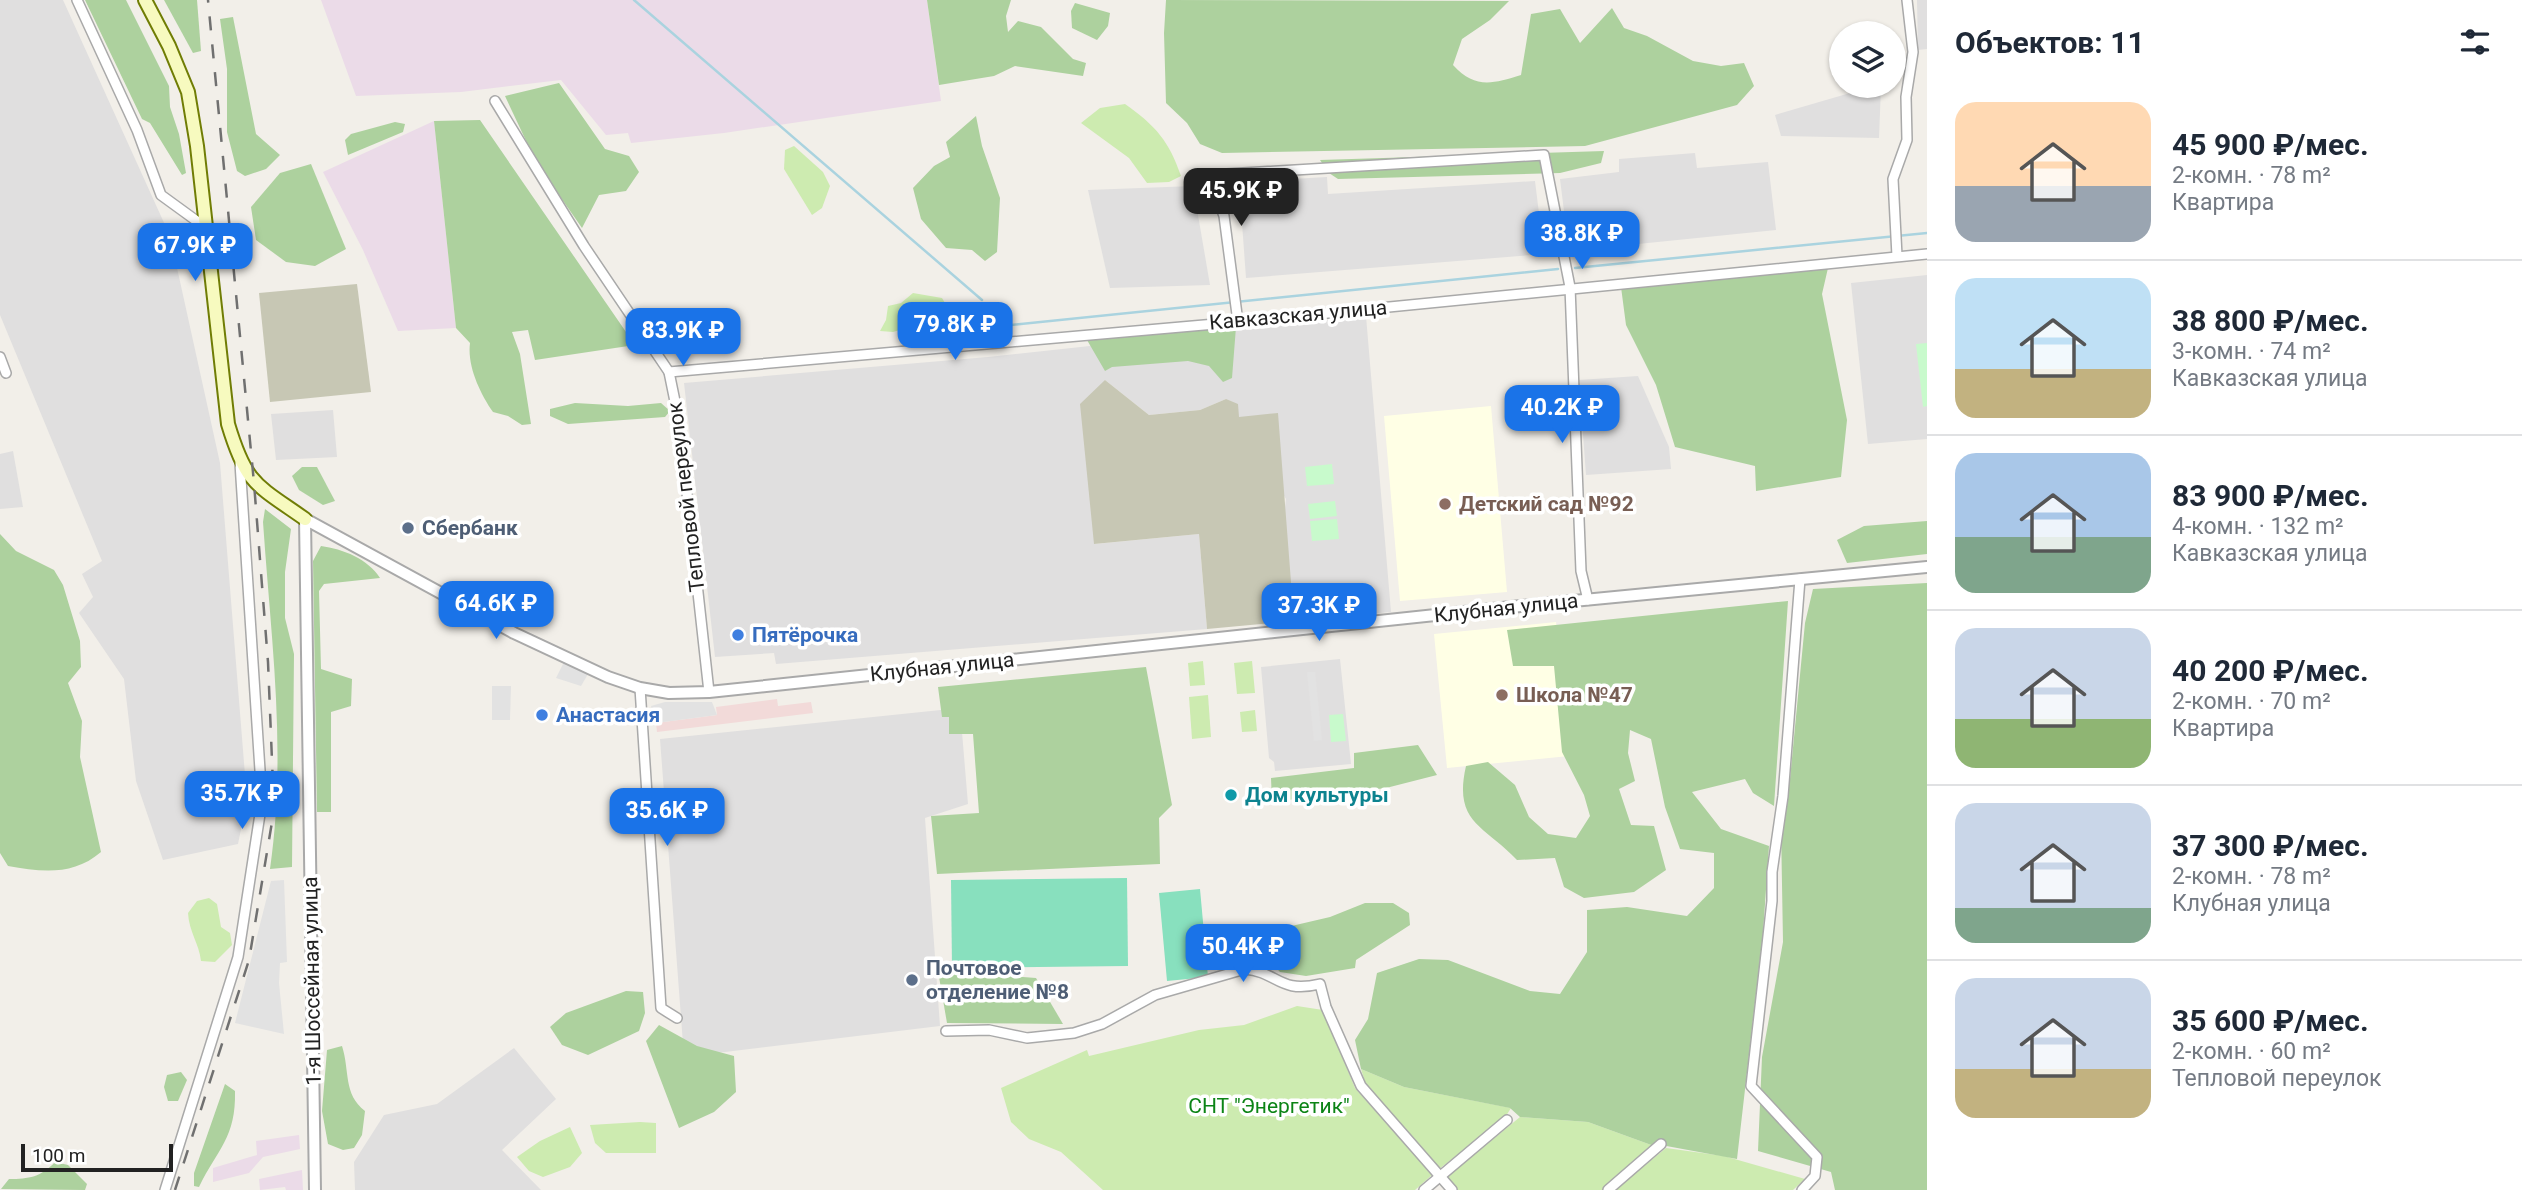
<!DOCTYPE html>
<html lang="ru">
<meta charset="utf-8">
<style>
:root{--surface:#fff;--page:#f2f2f3;--text:#1f2937;--muted:#747a83;--line:#e0e1e3;--accent:#1a73e8}
body{margin:0;font-family:Roboto,sans-serif;background:var(--page);color:var(--text);height:100vh;display:flex;flex-direction:column;font-size:26px;white-space:nowrap}
*{box-sizing:border-box;margin:0}
p{font-size:23px;color:var(--muted)}
.icon{flex:none;width:38px;height:38px;fill:none;stroke:currentColor;stroke-width:2;stroke-linecap:round;stroke-linejoin:round}
.map{position:relative;flex:1;overflow:hidden}
.sheet{display:flex;flex-direction:column;background:var(--surface);width:595px}
.sheet>*{flex:none}
.controls{position:absolute;left:1829px;top:21px;display:grid;gap:14px}
.controls a{display:grid;place-items:center;width:77px;height:77px;border-radius:50%;background:var(--surface);box-shadow:0 2px 5px #0004;font-size:35px}
.scale{position:absolute;left:21px;bottom:18px;width:152px;box-sizing:border-box;padding-left:7px;border:4px solid #222;border-top:0;font-size:19px;line-height:24px;white-space:nowrap;color:#222;-webkit-text-stroke:5px #fff;paint-order:stroke}
.price{position:absolute;translate:-50% -60px;padding:0 16px;border-radius:14px;background:var(--accent);color:#fff;font-size:23px;line-height:46px;filter:drop-shadow(0 2px 4px #0008)}
.price::after{content:'';position:absolute;left:50%;top:42px;width:21px;height:16px;margin-left:-10px;background:inherit;clip-path:polygon(0 0,100% 0,50% 100%)}
.price.selected{background:#222;color:#fff}
ul{padding:0;list-style:none}
li{display:flex;align-items:center;gap:21px;height:175px;padding:0 28px}
li+li{border-top:2px solid var(--line)}
li span{display:grid;place-items:center;flex:none;width:196px;height:140px;border-radius:21px;color:#555}
li>.icon{margin-inline-start:auto}
span .icon{width:84px;height:84px;fill:#fffc;stroke-width:1}
li b{font-size:30px}
h2{display:flex;justify-content:space-between;align-items:center;height:84px;padding:0 28px;font-size:30px}
main{display:flex;flex:1;min-height:0}
.map>svg:first-child{display:block}
</style>
<main>
<div class="map">
<svg width="1927" height="1190" viewBox="0 0 1927 1190">
<rect width="100%" height="100%" fill="#f2efe9"/>
<!-- residential -->
<g fill="#e0dfdf">
<polygon points="0,0 63,0 170,236 220,463 247,800 238,844 163,860 136,781 124,679 79,613 93,597 82,574 102,561 0,315"/>
<polygon points="1917,0 1927,0 1927,49 1918,50"/>
<polygon points="1874,86 1881,86 1879,138 1781,136 1775,115"/>
<polygon points="1695,153 1697,168 1768,162 1776,230 1569,251 1560,179 1619,172 1619,159"/>
<polygon points="1327,177 1328,194 1535,181 1544,254 1246,278 1239,182"/>
<polygon points="1193,186 1210,285 1110,288 1088,190"/>
<polygon points="1927,275 1927,439 1868,444 1851,283"/>
<polygon points="1366,316 1391,612 1294,621 1284,516 1286,499 1226,399 1200,410 1149,415 1105,380 1095,544 1199,534 1207,629 776,664 774,653 715,657 684,383 988,357"/>
<polygon points="1638,376 1669,447 1671,469 1586,475 1579,380"/>
<polygon points="333,410 337,457 276,460 271,414"/>
<polygon points="13,451 23,507 0,509 0,454"/>
<polygon points="1340,659 1351,764 1275,771 1274,762 1269,758 1261,667"/>
<polygon points="960,708 968,804 925,818 940,1026 684,1057 660,739"/>
<polygon points="514,1048 556,1099 502,1150 541,1190 355,1190 354,1162 384,1115 437,1104"/>
</g>
<!-- commercial -->
<polygon fill="#f2dad9" points="777,699 778,706 811,702 813,713 657,732 656,723 717,715 716,707"/>
<!-- industrial -->
<g fill="#ebdbe8">
<polygon points="321,0 927,0 941,101 724,133 631,143 628,133 606,135 561,80 461,92 356,96"/>
<polygon points="434,121 456,328 398,331 363,250 323,172"/>
<polygon points="299,1135 300,1149 263,1157 249,1173 213,1182 213,1168 257,1155 256,1141"/>
<polygon points="302,1170 303,1190 286,1190 285,1187 260,1190 259,1179"/>
</g>
<!-- education -->
<g fill="#ffffe5">
<polygon points="1491,406 1507,592 1400,601 1384,416"/>
<polygon points="1556,622 1569,756 1447,768 1434,634"/>
</g>
<!-- construction -->
<g fill="#c7c7b4">
<polygon points="357,284 371,392 270,402 259,293"/>
<polygon points="1105,380 1149,415 1200,410 1226,399 1238,404 1239,417 1278,413 1294,621 1207,629 1199,534 1094,544 1080,404"/>
</g>
<!-- grass -->
<g fill="#cdebb0">
<path d="M1125 104C1156 126 1169 141 1181 176L1169 182 1147 183 1129 158 1081 123 1100 108Z"/>
<polygon points="794,146 823,172 830,186 822,208 812,215 784,169 785,150"/>
<polygon points="913,293 942,298 952,315 893,332 880,331 886,320 888,306 901,303"/>
<polygon points="1203,661 1205,685 1190,686 1188,663"/>
<polygon points="1252,661 1255,693 1237,694 1234,663"/>
<polygon points="1208,695 1211,737 1192,739 1189,697"/>
<polygon points="1255,710 1257,731 1242,732 1240,712"/>
<path d="M209 898 217 904 221 927 230 933 232 945 215 962 201 961C199 943 189 932 188 913L197 901Z"/>
<polygon points="1297,1006 1323,1010 1355,1088 1432,1175 1415,1190 1103,1190 1061,1152 1029,1139 1011,1122 1001,1088 1087,1050 1089,1056 1199,1030 1244,1025"/>
<polygon points="1361,1069 1404,1087 1511,1108 1504,1119 1439,1169 1366,1085"/>
<polygon points="1520,1117 1588,1122 1654,1146 1603,1190 1458,1190 1447,1177"/>
<polygon points="640,1122 656,1123 656,1153 606,1153 595,1143 590,1125"/>
<polygon points="570,1127 582,1153 570,1167 543,1177 529,1171 517,1157 540,1141"/>
<polygon points="1666,1148 1724,1156 1805,1179 1793,1190 1615,1190"/>
</g>
<!-- forest -->
<g fill="#add19e">
<polygon points="85,0 126,0 169,86 170,107 179,134 186,173 182,175 150,123 142,119"/>
<polygon points="164,0 197,0 201,51 193,53"/>
<polygon points="927,0 1011,0 1006,16 1008,32 1018,21 1041,27 1073,59 1086,63 1083,76 1015,66 994,76 939,85"/>
<path d="M1166 0 1509 1 1490 20 1462 39 1453 65C1475 89 1492 84 1521 75L1531 14 1560 9 1580 43 1612 8 1624 28 1647 36 1693 61 1721 66 1744 63 1754 86 1737 105 1585 146 1222 153 1200 144 1187 123 1166 103 1164 33Z"/>
<polygon points="1075,3 1110,13 1108,26 1097,40 1072,28 1071,11"/>
<polygon points="233,17 256,134 280,155 266,169 245,176 237,171 227,132 227,69 220,19"/>
<polygon points="559,83 605,149 629,156 639,172 626,191 599,195 582,228 536,162 505,96"/>
<polygon points="976,116 982,146 1000,198 997,252 985,261 972,250 946,248 921,219 913,188 934,166 950,157 946,142"/>
<path d="M480 120 635 345 535 360 528 330 512 332 520 354 531 424 522 425 508 416 493 412C480 393 467 366 470 343L456 328 434 121Z"/>
<polygon points="395,122 405,124 403,132 348,155 345,140 351,134"/>
<polygon points="1604,151 1601,163 1560,173 1338,179 1329,173 1320,160"/>
<polygon points="311,164 346,249 315,266 286,262 256,240 251,207 280,173"/>
<polygon points="1828,268 1822,294 1847,420 1841,477 1756,491 1755,466 1675,447 1656,385 1626,325 1621,287"/>
<polygon points="1191,327 1236,327 1232,378 1223,382 1209,366 1188,361 1112,367 1105,371 1087,340"/>
<polygon points="575,403 628,406 661,403 670,411 665,417 568,424 550,416 550,409"/>
<polygon points="302,467 317,467 335,501 323,505 299,490 292,476"/>
<path d="M265 509 291 529 285 572V618L294 654 292 867 270 869C287 751 271 640 263 522Z"/>
<polygon points="1927,521 1927,554 1847,563 1837,540 1864,526"/>
<path d="M0 534 16 551 54 570 63 585 80 641 81 667 68 683 82 721 80 757 101 852C73 876 42 872 8 866L0 853Z"/>
<path d="M321 546C343 549 368 559 380 578L324 584 319 591 321 669 352 679 351 706 331 712V812H317L313 561Z"/>
<polygon points="1927,583 1927,1190 1835,1190 1831,1172 1758,1151 1762,1057 1783,942 1781,827 1790,779 1805,623 1813,589"/>
<path d="M1788 601 1774 806 1753 793 1745 779 1692 792 1721 829 1769 846 1763 933 1737 1159 1661 1145 1654 1146 1588 1122 1520 1117 1510 1108 1404 1087 1361 1069 1355 1040 1368 1019 1377 973 1419 959 1448 960 1530 991 1560 994 1587 952V910L1627 907 1687 916 1714 888V853L1680 849 1665 807 1651 739 1630 730 1628 753 1635 781 1619 789 1631 825 1654 826 1666 870 1634 892 1584 898 1564 887 1555 858 1517 860C1484 825 1453 823 1466 766L1488 762 1515 785 1529 817 1548 834 1576 838 1590 816 1584 795 1562 752 1554 666H1513L1507 630Z"/>
<polygon points="1146,667 1172,805 1159,818 1160,864 937,874 931,816 979,813 973,734 949,734 949,717 942,717 938,687"/>
<polygon points="1418,745 1437,775 1386,788 1272,802 1271,778 1354,768 1354,753"/>
<polygon points="1365,903 1393,903 1409,913 1410,925 1356,960 1355,968 1306,976 1280,972 1264,955 1266,932 1330,917"/>
<polygon points="938,971 1036,978 1063,1024 947,1023"/>
<polygon points="626,991 643,992 645,1013 639,1031 588,1055 562,1045 550,1027 566,1013"/>
<polygon points="659,1025 697,1046 734,1056 736,1092 714,1112 679,1128 646,1041"/>
<path d="M342 1046C350 1071 343 1094 365 1111L362 1135 354 1148 343 1150 328 1144 322 1111 327 1050Z"/>
<polygon points="181,1072 187,1080 178,1101 168,1101 164,1087 167,1075"/>
<path d="M225 1084 235 1091C236 1138 218 1148 199 1187L194 1186V1173Z"/>
<path d="M55 1162 68 1165 87 1184 85 1190 1 1189 9 1179C29 1179 41 1177 55 1162Z"/>
</g>
<!-- park -->
<g fill="#c8facc">
<polygon points="1927,343 1927,406 1923,407 1916,344"/>
<polygon points="1332,464 1334,484 1307,486 1305,467"/>
<polygon points="1335,501 1337,516 1310,519 1308,504"/>
<polygon points="1337,519 1339,539 1312,541 1310,521"/>
<polygon points="1343,714 1346,741 1331,742 1329,715"/>
</g>
<!-- pitch -->
<g fill="#88e0be">
<polygon points="1127,878 1128,966 952,968 951,880"/>
<polygon points="1200,889 1208,977 1167,981 1159,893"/>
</g>
<!-- parking -->
<g fill="#e2e2e2">
<polygon points="566,658 591,669 581,686 556,678"/>
<polygon points="1315,672 1322,740 1314,741 1307,672"/>
<polygon points="492,686 511,686 510,720 492,720"/>
<polygon points="665,702 712,702 717,715 656,723 651,706"/>
<polygon points="284,880 287,962 280,963 279,983 284,1034 235,1023 271,881"/>
</g>
<g fill="none" stroke-linecap="round" stroke-linejoin="round">
<!-- stream -->
<g stroke="#aad3df" stroke-width="2.5">
<polyline points="634,0 982,300"/>
<polyline points="1575,268 1927,233"/>
<polyline points="995,312 1011,325 1558,269"/>
</g>
<defs>
<g id="minor">
<polyline points="77,0 137,130 161,195 205,227"/>
<polyline points="495,101 584,246 669,372 679,421 709,692"/>
<polyline points="1897,256 1893,179 1907,140 1906,97 1913,52 1907,0"/>
<polyline points="1238,322 1224,216 1210,175 1544,155 1570,287 1581,571 1588,600"/>
<polyline points="0,357 6,373"/>
<polyline points="669,372 1238,322 1927,254"/>
<polyline points="1800,579 1783,796 1772,872 1772,901 1751,1086 1817,1157 1815,1176 1802,1190"/>
<polyline points="640,688 661,1008 677,1018"/>
<path d="M946 1031 989 1030 1027 1038 1074 1033 1102 1024 1155 995 1245 969C1278 972 1279 994 1320 984L1326 1007 1361 1086 1452 1190"/>
<polyline points="165,1190 238,957 262,801 240,463"/>
<polyline points="1424,1190 1507,1120"/>
<polyline points="1608,1190 1661,1144"/>
</g>
<polyline id="tertiary" points="315,1190 305,519 514,633 608,677 640,688 669,693 709,692 1511,607 1927,567"/>
<path id="secondary" d="M145 0 169 46 188 92 197 146 228 424C246 484 255 484 305 519"/>
</defs>
<!-- minor casing -->
<use href="#minor" stroke="#a9a9a9" stroke-width="12"/>
<!-- tertiary casing -->
<use href="#tertiary" stroke="#a9a9a9" stroke-width="14"/>
<!-- secondary casing -->
<use href="#secondary" stroke="#707d05" stroke-width="16"/>
<!-- minor -->
<use href="#minor" stroke="#fff" stroke-width="9"/>
<!-- tertiary -->
<use href="#tertiary" stroke="#fff" stroke-width="10"/>
<!-- secondary -->
<use href="#secondary" stroke="#f7fabf" stroke-width="12"/>
<!-- rail -->
<polyline stroke="#707070" stroke-width="2.5" stroke-dasharray="14 14" stroke-linecap="butt" points="175,1190 249,960 274,810 268,662 254,483 208,0"/>
</g>
<!-- markers -->
<g fill="#8d6e63" stroke="#fff" stroke-width="2.5">
<circle cx="1445" cy="504" r="7"/>
<circle cx="1502" cy="695" r="7"/>
</g>
<g fill="#5c6f8a" stroke="#fff" stroke-width="2.5">
<circle cx="408" cy="528" r="7"/>
<circle cx="912" cy="980" r="7"/>
</g>
<g fill="#3f7fe0" stroke="#fff" stroke-width="2.5">
<circle cx="738" cy="635" r="7"/>
<circle cx="542" cy="715" r="7"/>
</g>
<circle fill="#0f9aa8" stroke="#fff" stroke-width="2.5" cx="1231" cy="795" r="7"/>
<g text-anchor="middle" stroke-width="7" stroke-linejoin="round" paint-order="stroke">
<!-- street labels -->
<g font-size="21" fill="#222" stroke="#fff">
<text transform="translate(1298 315) rotate(-5)" y="7">Кавказская улица</text>
<text transform="translate(686 497) rotate(-97)" y="7">Тепловой переулок</text>
<text transform="translate(1506 608) rotate(-6)" y="7">Клубная улица</text>
<text transform="translate(942 667) rotate(-6)" y="7">Клубная улица</text>
<text transform="translate(312 981) rotate(-91)" y="7">1-я Шоссейная улица</text>
</g>
<!-- education labels -->
<g font-size="21" font-weight="bold" fill="#785e54" stroke="#fff" text-anchor="start">
<text x="1459" y="511">Детский сад №92</text>
<text x="1516" y="702">Школа №47</text>
</g>
<!-- service labels -->
<g font-size="21" font-weight="bold" fill="#4e5e75" stroke="#fff" text-anchor="start">
<text x="422" y="535">Сбербанк</text>
<text x="926" y="975">Почтовое<tspan x="926" dy="24">отделение №8</tspan></text>
</g>
<!-- shop labels -->
<g font-size="21" font-weight="bold" fill="#366cbe" stroke="#fff" text-anchor="start">
<text x="752" y="642">Пятёрочка</text>
<text x="556" y="722">Анастасия</text>
</g>
<!-- culture labels -->
<g font-size="21" font-weight="bold" fill="#0d838f" stroke="#fff" text-anchor="start">
<text x="1245" y="802">Дом культуры</text>
</g>
<!-- park labels -->
<g font-size="21" fill="#0c8416" stroke="#fff">
<text x="1269" y="1113">СНТ "Энергетик"</text>
</g>
</g>
</svg>
<div class="controls">
<a><svg class="icon" aria-label="layers" viewBox="0 0 24 24"><path d="M12 4l9 5-9 5-9-5zM3 14l9 5 9-5"/></svg></a>
</div>
<div class="scale">100 m</div>
<b class="price selected" style="left:1241px;top:228px">45.9K ₽</b>
<b class="price" style="left:1582px;top:271px">38.8K ₽</b>
<b class="price" style="left:195px;top:283px">67.9K ₽</b>
<b class="price" style="left:955px;top:362px">79.8K ₽</b>
<b class="price" style="left:683px;top:368px">83.9K ₽</b>
<b class="price" style="left:1562px;top:445px">40.2K ₽</b>
<b class="price" style="left:496px;top:641px">64.6K ₽</b>
<b class="price" style="left:1319px;top:643px">37.3K ₽</b>
<b class="price" style="left:242px;top:831px">35.7K ₽</b>
<b class="price" style="left:667px;top:848px">35.6K ₽</b>
<b class="price" style="left:1243px;top:984px">50.4K ₽</b>
</div>
<section class="sheet">
<h2>Объектов: 11<svg class="icon" aria-label="filters" viewBox="0 0 24 24"><path d="M4 7h16M4 17h16"/><circle cx="9" cy="7" r="2"/><circle cx="15" cy="17" r="2"/></svg></h2>
<ul>
<li><span style="background:linear-gradient(#ffd9b3 60%,#9aa5b1 0)"><svg class="icon" aria-label="home" viewBox="0 0 24 24"><path d="M3 11l9-7 9 7M6 9v11h12V9"/></svg></span><div><b>45 900 ₽/мес.</b><p>2-комн. · 78 m²</p><p>Квартира</p></div></li>
<li><span style="background:linear-gradient(#bfe0f5 65%,#c2b280 0)"><svg class="icon" aria-label="home" viewBox="0 0 24 24"><path d="M3 11l9-7 9 7M6 9v11h12V9"/></svg></span><div><b>38 800 ₽/мес.</b><p>3-комн. · 74 m²</p><p>Кавказская улица</p></div></li>
<li><span style="background:linear-gradient(#a9c7e8 60%,#7fa58c 0)"><svg class="icon" aria-label="home" viewBox="0 0 24 24"><path d="M3 11l9-7 9 7M6 9v11h12V9"/></svg></span><div><b>83 900 ₽/мес.</b><p>4-комн. · 132 m²</p><p>Кавказская улица</p></div></li>
<li><span style="background:linear-gradient(#c9d6e8 65%,#8fb573 0)"><svg class="icon" aria-label="home" viewBox="0 0 24 24"><path d="M3 11l9-7 9 7M6 9v11h12V9"/></svg></span><div><b>40 200 ₽/мес.</b><p>2-комн. · 70 m²</p><p>Квартира</p></div></li>
<li><span style="background:linear-gradient(#c9d6e8 75%,#7fa58c 0)"><svg class="icon" aria-label="home" viewBox="0 0 24 24"><path d="M3 11l9-7 9 7M6 9v11h12V9"/></svg></span><div><b>37 300 ₽/мес.</b><p>2-комн. · 78 m²</p><p>Клубная улица</p></div></li>
<li><span style="background:linear-gradient(#c9d6e8 65%,#c2b280 0)"><svg class="icon" aria-label="home" viewBox="0 0 24 24"><path d="M3 11l9-7 9 7M6 9v11h12V9"/></svg></span><div><b>35 600 ₽/мес.</b><p>2-комн. · 60 m²</p><p>Тепловой переулок</p></div></li>
</ul>
</section>
</main>
